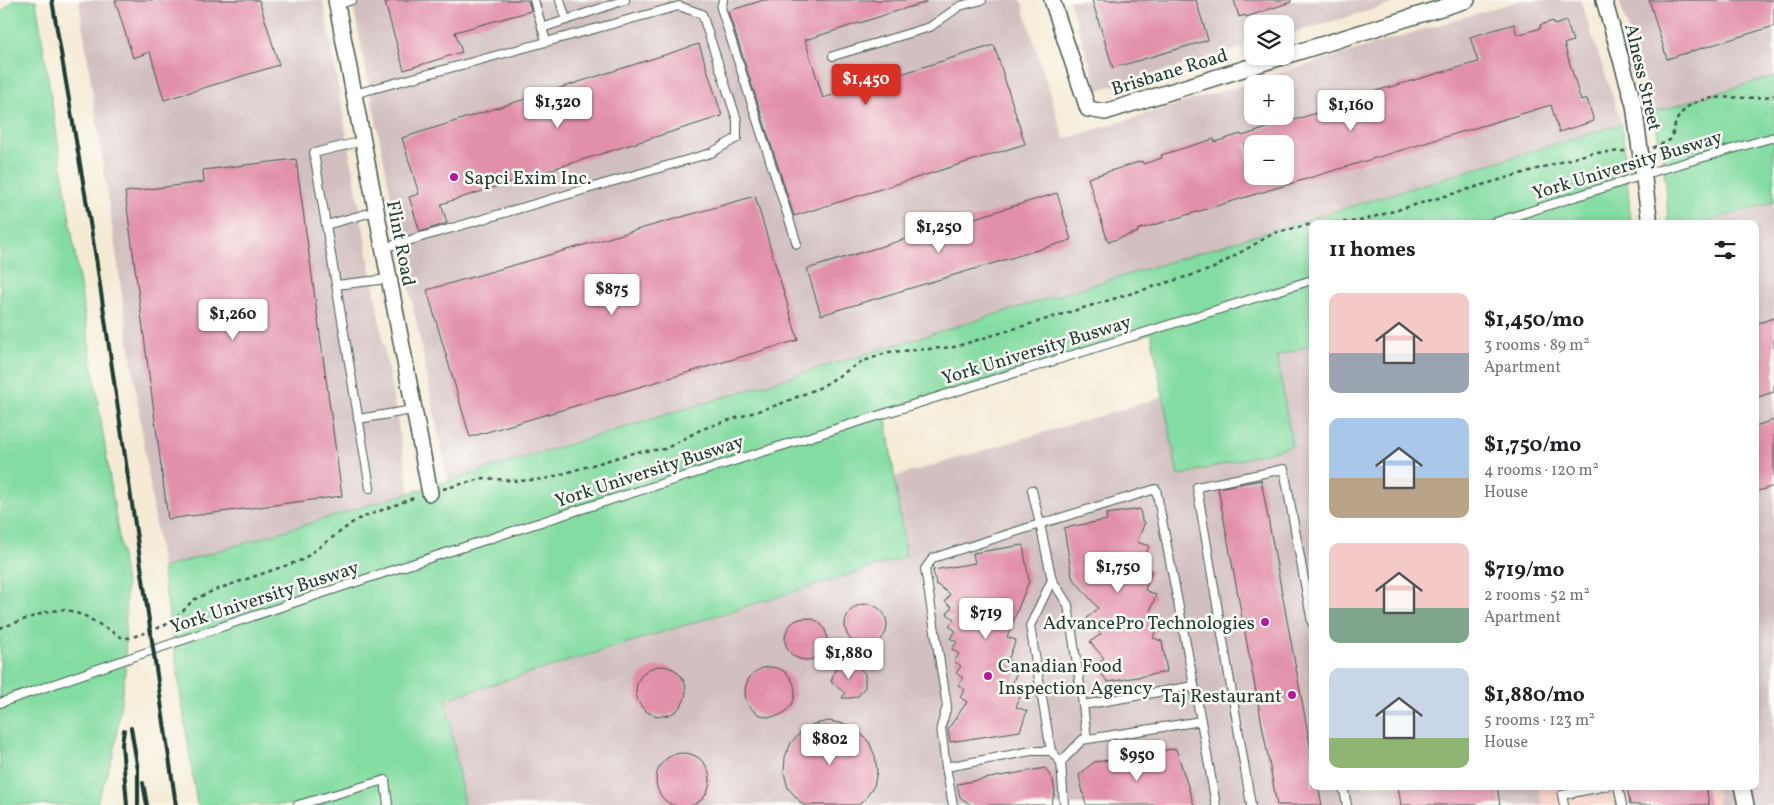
<!DOCTYPE html>
<meta charset="utf-8">
<style>
:root{--surface:#fff;--page:#f6f6f6;--text:#202124;--muted:#757577;--accent:#d93025}
body{margin:0;font-family:Vollkorn,serif;background:var(--page);color:var(--text);height:100vh;display:flex;flex-direction:column;font-size:19px;white-space:nowrap}
*{box-sizing:border-box;margin:0}
p{font-size:16px;color:var(--muted)}
.icon{flex:none;width:28px;height:28px;fill:none;stroke:currentColor;stroke-width:2;stroke-linecap:round;stroke-linejoin:round}
.map{position:relative;flex:1;overflow:hidden}
.details{position:absolute;left:1309px;top:220px;width:450px;height:570px;display:flex;flex-direction:column;background:var(--surface);border-radius:10px;box-shadow:0 2px 8px #0003}
.details>*{flex:none}
.tools{position:absolute;left:1244px;top:15px;display:grid;gap:10px}
.tools a{display:grid;place-items:center;width:50px;height:50px;border-radius:10px;background:var(--surface);box-shadow:0 2px 8px #0003;font-size:25px}
.price{position:absolute;translate:-50% -42px;padding:0 11px;border-radius:5px;background:#fff;color:#222;font-size:16px;line-height:32px;filter:drop-shadow(0 1px 2px #0008)}
.price::after{content:'';position:absolute;left:50%;top:30px;width:15px;height:11px;margin-left:-8px;background:inherit;clip-path:polygon(0 0,100% 0,50% 100%)}
.price.selected{background:var(--accent);color:#fff}
ul{padding:0;list-style:none}
li{display:flex;align-items:center;gap:15px;height:125px;padding:0 20px}
li span{display:grid;place-items:center;flex:none;width:140px;height:100px;border-radius:10px;color:#555}
li>.icon{margin-inline-start:auto}
span .icon{width:60px;height:60px;fill:#fffc;stroke-width:1}
li b{font-size:21px}
h2{display:flex;justify-content:space-between;align-items:center;height:60px;padding:0 20px;font-size:21px}
.map>svg:first-child{display:block}
</style>
<div class="map">
<svg width="1774" height="805" viewBox="0 0 1774 805">
<rect width="100%" height="100%" fill="#fdfcf7"/>
<filter id="ink" filterUnits="userSpaceOnUse"><feTurbulence type="fractalNoise" baseFrequency=".02" numOctaves="2"/><feDisplacementMap in="SourceGraphic" scale="10" xChannelSelector="R" yChannelSelector="G"/><feConvolveMatrix kernelMatrix="1 2 1 2 8 2 1 2 1" color-interpolation-filters="sRGB"/></filter>
<filter id="wash" filterUnits="userSpaceOnUse"><feTurbulence type="fractalNoise" baseFrequency=".0096" numOctaves="4" result="noise"/><feDisplacementMap in="SourceGraphic" scale="20" xChannelSelector="R" yChannelSelector="G"/><feGaussianBlur stdDeviation="1.12" result="paint"/><feColorMatrix in="noise" values="0 0 0 0 0 0 0 0 0 0 0 0 0 0 0 0 0 1.4 0 .05"/><feComposite in="paint" operator="in"/></filter>
<g filter="url(#wash)">
<rect width="100%" height="100%" fill="#f5ebd5"/>
<!-- built -->
<polygon fill="#f7d1c8" points="1538,786 1717,786 1717,805 1542,805"/>
<!-- industrial -->
<g fill="#d2bfc0" fill-rule="evenodd">
<polygon points="79,0 323,0 410,493 162,568"/>
<path d="M352 0H1021L1064 139 1521 0H1580L1622 124 448 481ZM1252 84H1285V116H1252ZM1252 144H1285V176H1252Z"/>
<polygon points="1069,0 1406,0 1285,35 1285,24 1252,24 1252,45 1098,90"/>
<polygon points="1619,0 1774,0 1774,76 1654,112"/>
<polygon points="1774,202 1774,805 1717,805 1717,786 1755,786 1755,224 1699,224"/>
<polygon points="1312,345 1312,786 1538,786 1542,805 464,805 446,699 906,557 894,477 1163,397 1178,475 1292,446 1277,356"/>
</g>
<!-- green -->
<g fill="#83dca1" stroke="#518c6a">
<polygon points="13,0 36,0 126,583 125,672 114,753 96,805 0,805 0,13"/>
<polygon points="1774,76 1774,202 1699,224 1668,224 1666,184 1654,112"/>
<polygon points="1622,124 1631,224 1312,224 1312,345 1277,356 1292,446 1178,476 1151,333 885,412 906,557 446,699 464,805 197,805 162,568"/>
</g>
<g id="blocks">
<!-- building -->
<g fill="#e28faa" fill-rule="evenodd">
<polygon points="115,0 259,0 279,65 164,100 150,52 133,58"/>
<polygon points="394,0 528,0 531,11 455,32 462,52 404,70 385,3"/>
<polygon points="764,0 926,0 926,2 805,40 823,98 994,45 1025,144 794,216 728,11"/>
<polygon points="1092,0 1196,0 1208,40 1113,68"/>
<polygon points="1234,0 1291,0 1291,2 1246,17 1245,15 1239,17"/>
<polygon points="1649,0 1774,0 1774,26 1667,59"/>
<path d="M1553 21 1554 25 1566 21 1573 41 1564 44 1581 101 1587 99 1594 121 1559 132 1551 105 1137 230 1138 232 1108 242 1088 178 1142 161 1143 164 1162 158 1161 155 1214 139 1215 142 1241 134 1242 136 1283 123 1282 120 1293 116 1294 120 1332 108 1330 104 1478 62 1470 37 1514 24 1517 35 1541 28 1540 25ZM1244 144H1285V176H1252Z"/>
<polygon points="699,44 722,116 441,204 447,223 420,232 409,197 419,194 402,138"/>
<polygon points="296,159 342,496 168,519 125,192 204,182 203,170"/>
<polygon points="1057,193 1071,240 821,315 807,269"/>
<polygon points="755,196 798,340 470,437 427,290"/>
<polygon points="1774,318 1774,392 1755,398 1755,324"/>
<polygon points="1774,420 1774,486 1755,492 1755,426"/>
<polygon points="1261,480 1312,755 1312,786 1318,786 1322,805 1277,805 1218,488"/>
<polygon points="1140,509 1142,521 1145,522 1137,542 1149,546 1141,566 1152,570 1145,590 1156,595 1149,614 1160,619 1153,638 1162,641 1167,672 1108,682 1095,666 1104,658 1090,642 1101,634 1087,618 1098,608 1072,577 1064,528 1107,520 1106,514"/>
<polygon points="1023,545 1029,581 1007,637 1016,640 1008,660 1020,664 1012,684 1023,688 1016,707 1027,711 1020,731 950,742 948,729 967,702 960,697 965,690 958,685 963,678 956,673 961,666 954,661 959,654 952,649 957,642 950,638 956,631 949,626 954,619 947,614 952,607 945,602 950,594 936,584 933,570 975,563 973,553"/>
<circle cx="866" cy="625" r="21"/>
<circle cx="806" cy="639" r="21"/>
<polygon points="845,663 857,665 865,674 865,687 858,696 852,698 842,698 845,693 831,682 835,669"/>
<circle cx="661" cy="691" r="25"/>
<circle cx="770" cy="692" r="25"/>
<polygon points="829,721 845,724 858,731 869,742 875,756 877,771 874,786 865,799 858,805 803,805 788,788 784,773 785,757 791,743 801,732 814,724"/>
<polygon points="1176,749 1194,805 1087,805 1085,802 1079,775 1094,762 1136,757 1149,763 1165,750"/>
<circle cx="683" cy="780" r="27"/>
<polygon points="1045,768 1053,780 1055,792 1051,805 971,805 960,797 957,784"/>
<polygon points="1398,786 1497,786 1500,805 1401,805"/>
<polygon points="1627,786 1706,786 1709,805 1630,805"/>
</g>
</g>
</g>
<g filter="url(#ink)">
<use href="#blocks" fill-opacity="0" stroke="#3f574c" stroke-width="1"/>
<g fill="none" stroke-linecap="round" stroke-linejoin="round">
<defs>
<g id="lane">
<polyline points="534,0 546,41"/>
<polyline points="723,0 721,8 797,244"/>
<polyline points="337,5 352,0"/>
<polyline points="566,20 625,0"/>
<polyline points="542,28 566,20 560,0"/>
<polyline points="833,56 930,27 960,6 982,0"/>
<polyline points="354,94 679,6 702,14 737,120 737,138 711,153 383,248"/>
<polyline points="363,141 314,153 370,488"/>
<polyline points="1490,224 1659,170 1774,137"/>
<polyline points="326,225 376,211"/>
<polyline points="336,285 388,279"/>
<polyline points="358,419 413,410"/>
<polyline points="1194,686 1083,705 1068,605 1052,580 1040,524 1156,489 1201,721"/>
<path d="M0 703C434 550 874 418 1312 280"/>
<polyline points="1083,705 1087,739"/>
<polyline points="1051,751 1030,626 1052,580"/>
<polyline points="1061,762 1082,740 1201,721 1216,805"/>
<polyline points="946,767 941,727 947,706 925,569 933,558 1040,524 1032,490"/>
<polyline points="1343,786 1347,805"/>
<polyline points="1618,786 1622,805"/>
<polyline points="298,805 385,780 388,805"/>
<polyline points="953,805 946,767 1031,751 1051,751 1061,762 1064,805"/>
<polyline points="1251,805 1197,487 1284,469 1312,623"/>
<polyline points="1564,805 1562,795 1607,786"/>
</g>
<g id="street">
<polyline points="336,0 430,493"/>
<polyline points="1052,0 1088,109 1105,112 1285,56"/>
<polyline points="1604,0 1634,105 1650,224"/>
<polyline points="1285,56 1467,0"/>
<polyline points="1742,786 1746,805"/>
</g>
</defs>
<!-- lane casing -->
<use href="#lane" stroke="#3f574c" stroke-width="10"/>
<!-- street casing -->
<use href="#street" stroke="#3f574c" stroke-width="18"/>
<!-- path -->
<g stroke="#3f574c" stroke-width="2.5" stroke-dasharray="4 4" stroke-linecap="butt">
<path d="M1653 148 1670 140C1674 133 1674 124 1678 118 1698 85 1744 104 1774 95"/>
<polyline points="1319,224 1360,221 1591,153 1627,151"/>
<polyline points="443,489 484,478 518,481 545,479 636,452 665,449 702,429 780,404 821,387 861,362 889,352 954,347 1212,269 1274,233 1312,224"/>
<polyline points="0,628 46,612 65,609 85,616 121,637 129,638 151,631 174,621 193,600 215,590 302,560 356,520 416,497"/>
</g>
<!-- lane -->
<use href="#lane" stroke="#fff" stroke-width="8"/>
<!-- street -->
<use href="#street" stroke="#fff" stroke-width="15"/>
<!-- rail -->
<g stroke="#1f3d34" stroke-width="4">
<polyline points="52,0 96,258 176,805"/>
<polyline points="131,728 138,770 138,805"/>
<polyline points="124,730 122,744 127,805"/>
<polyline points="143,783 147,805"/>
</g>
</g>
</g>
<!-- markers -->
<g fill="#b5179e" stroke="#fdfcf7" stroke-width="2">
<circle cx="454" cy="177" r="5"/>
<circle cx="1265" cy="622" r="5"/>
<circle cx="988" cy="676" r="5"/>
<circle cx="1292" cy="695" r="5"/>
</g>
<g text-anchor="middle" stroke-width="5" stroke-linejoin="round" paint-order="stroke">
<!-- street labels -->
<g font-size="19" fill="#1f3d34" stroke="#fdfcf7">
<text transform="translate(1169 71) rotate(-17)" y="7">Brisbane Road</text>
<text transform="translate(1644 77) rotate(77)" y="7">Alness Street</text>
<text transform="translate(1627 164) rotate(-17)" y="7">York University Busway</text>
<text transform="translate(402 243) rotate(79)" y="7">Flint Road</text>
<text transform="translate(1036 349) rotate(-17)" y="7">York University Busway</text>
<text transform="translate(649 470) rotate(-18)" y="7">York University Busway</text>
<text transform="translate(264 596) rotate(-18)" y="7">York University Busway</text>
</g>
<!-- poi labels -->
<g font-size="19" fill="#1f3d34" stroke="#fdfcf7" text-anchor="start">
<text x="464" y="184">Sapci Exim Inc.</text>
<text x="1255" y="629" text-anchor="end">AdvancePro Technologies</text>
<text x="998" y="672">Canadian Food<tspan x="998" dy="22">Inspection Agency</tspan></text>
<text x="1282" y="702" text-anchor="end">Taj Restaurant</text>
</g>
</g>
</svg>
<div class="tools">
<a><svg class="icon" aria-label="layers" viewBox="0 0 24 24"><path d="M12 4l9 5-9 5-9-5zM3 14l9 5 9-5"/></svg></a>
<a>+</a>
<a>−</a>
</div>
<b class="price selected" style="left:866px;top:106px">$1,450</b>
<b class="price" style="left:558px;top:129px">$1,320</b>
<b class="price" style="left:1351px;top:132px">$1,160</b>
<b class="price" style="left:939px;top:254px">$1,250</b>
<b class="price" style="left:612px;top:316px">$875</b>
<b class="price" style="left:233px;top:341px">$1,260</b>
<b class="price" style="left:1118px;top:594px">$1,750</b>
<b class="price" style="left:986px;top:640px">$719</b>
<b class="price" style="left:849px;top:680px">$1,880</b>
<b class="price" style="left:830px;top:766px">$802</b>
<b class="price" style="left:1137px;top:782px">$950</b>
<section class="details">
<h2>11 homes<svg class="icon" aria-label="filters" viewBox="0 0 24 24"><path d="M4 7h16M4 17h16"/><circle cx="9" cy="7" r="2"/><circle cx="15" cy="17" r="2"/></svg></h2>
<ul>
<li><span style="background:linear-gradient(#f6c9c9 60%,#9aa5b1 0)"><svg class="icon" aria-label="home" viewBox="0 0 24 24"><path d="M3 11l9-7 9 7M6 9v11h12V9"/></svg></span><div><b>$1,450/mo</b><p>3 rooms · 89 m²</p><p>Apartment</p></div></li>
<li><span style="background:linear-gradient(#a9c7e8 60%,#b9a48a 0)"><svg class="icon" aria-label="home" viewBox="0 0 24 24"><path d="M3 11l9-7 9 7M6 9v11h12V9"/></svg></span><div><b>$1,750/mo</b><p>4 rooms · 120 m²</p><p>House</p></div></li>
<li><span style="background:linear-gradient(#f6c9c9 65%,#7fa58c 0)"><svg class="icon" aria-label="home" viewBox="0 0 24 24"><path d="M3 11l9-7 9 7M6 9v11h12V9"/></svg></span><div><b>$719/mo</b><p>2 rooms · 52 m²</p><p>Apartment</p></div></li>
<li><span style="background:linear-gradient(#c9d6e8 70%,#8fb573 0)"><svg class="icon" aria-label="home" viewBox="0 0 24 24"><path d="M3 11l9-7 9 7M6 9v11h12V9"/></svg></span><div><b>$1,880/mo</b><p>5 rooms · 123 m²</p><p>House</p></div></li>
</ul>
</section>
</div>
